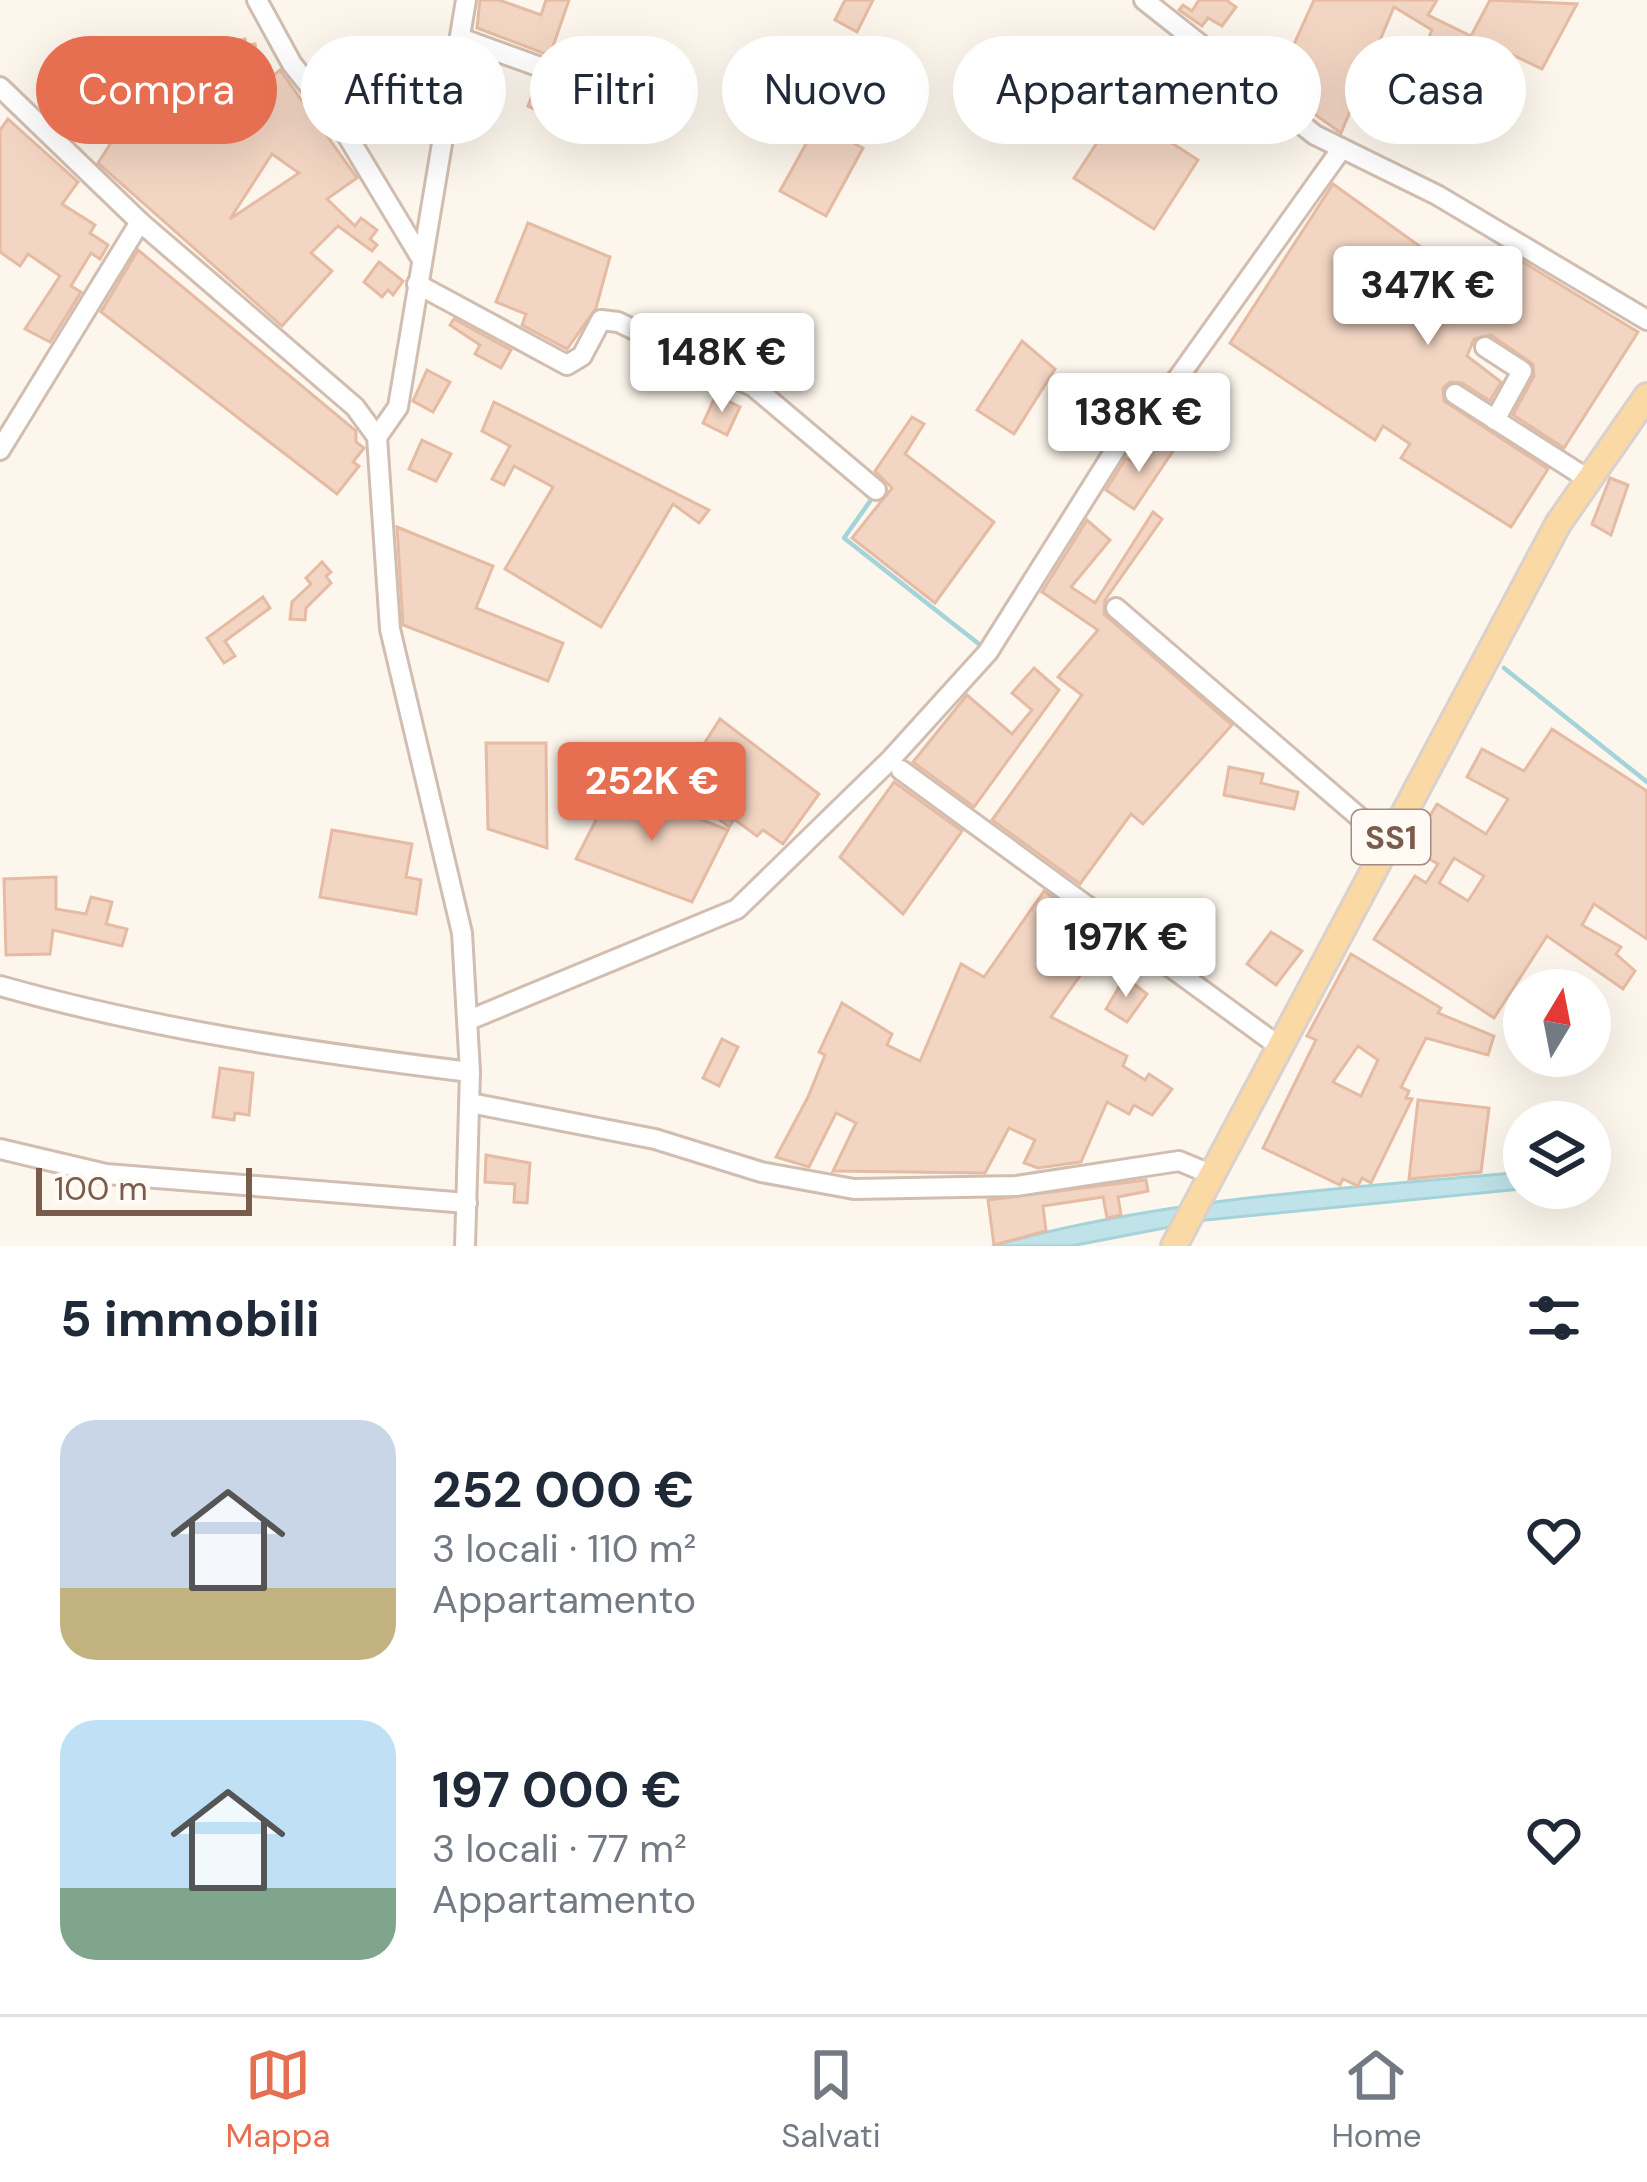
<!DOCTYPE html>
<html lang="it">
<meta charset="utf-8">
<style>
:root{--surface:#fff;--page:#f6f6f7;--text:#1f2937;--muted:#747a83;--line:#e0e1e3;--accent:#e76f51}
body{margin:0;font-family:"DM Sans",sans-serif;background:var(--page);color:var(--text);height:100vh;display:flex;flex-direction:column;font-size:45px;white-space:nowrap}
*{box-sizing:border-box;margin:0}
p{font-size:39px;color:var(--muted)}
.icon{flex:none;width:66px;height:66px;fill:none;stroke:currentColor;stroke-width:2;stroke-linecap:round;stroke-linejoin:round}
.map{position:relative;height:1246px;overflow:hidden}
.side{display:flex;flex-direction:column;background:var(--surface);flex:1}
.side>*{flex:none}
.hud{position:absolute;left:36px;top:36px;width:1575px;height:108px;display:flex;gap:24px}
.needle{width:78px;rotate:10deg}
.buttons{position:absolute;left:1503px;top:969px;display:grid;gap:24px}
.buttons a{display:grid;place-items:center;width:108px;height:108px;border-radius:50%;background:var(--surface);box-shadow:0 12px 48px #0002;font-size:60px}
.scale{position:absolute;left:36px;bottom:30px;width:216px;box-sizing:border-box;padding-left:12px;border:6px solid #7a5c4d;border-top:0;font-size:33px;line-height:42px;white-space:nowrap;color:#7a5c4d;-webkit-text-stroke:9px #fffaf3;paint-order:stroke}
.price{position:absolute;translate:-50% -102px;padding:0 27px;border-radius:12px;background:#fff;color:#222;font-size:39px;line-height:78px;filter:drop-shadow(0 3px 6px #0008)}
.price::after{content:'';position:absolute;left:50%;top:72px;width:36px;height:27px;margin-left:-18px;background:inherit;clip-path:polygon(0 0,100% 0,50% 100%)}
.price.active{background:var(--accent);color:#fff}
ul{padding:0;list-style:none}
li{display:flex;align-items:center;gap:36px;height:300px;padding:0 60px}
li span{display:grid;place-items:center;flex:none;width:336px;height:240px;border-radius:36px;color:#555}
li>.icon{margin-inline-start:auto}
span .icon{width:144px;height:144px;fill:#fffc;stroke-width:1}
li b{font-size:51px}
h2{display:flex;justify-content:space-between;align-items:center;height:144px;padding:0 60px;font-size:51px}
.chip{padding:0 42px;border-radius:54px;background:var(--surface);box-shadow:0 12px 48px #0002;font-size:42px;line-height:108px}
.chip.active{background:var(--accent);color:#fff}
.tabs{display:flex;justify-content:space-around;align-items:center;height:168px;border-top:3px solid var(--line);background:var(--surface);font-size:33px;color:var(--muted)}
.tabs a{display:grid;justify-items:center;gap:6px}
.tabs .active{color:var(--accent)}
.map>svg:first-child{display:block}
</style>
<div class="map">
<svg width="1647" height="1246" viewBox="0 0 1647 1246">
<rect width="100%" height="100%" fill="#fdf6ec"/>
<!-- water -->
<path fill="#bfe3e8" stroke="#a5d3da" stroke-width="3" d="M1524 1172V1188H1531L1206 1220 1071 1246H992C1164 1198 1347 1188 1524 1172Z"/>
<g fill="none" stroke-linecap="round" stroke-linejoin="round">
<!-- stream -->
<g stroke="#a5d3da" stroke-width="4.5">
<polyline points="873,497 844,538 984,648"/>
<polyline points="1504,668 1647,782"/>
</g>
</g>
<!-- building -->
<g fill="#f3d5c3" stroke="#e6bba3" stroke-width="3" fill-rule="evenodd">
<polygon points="480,0 499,0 541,15 546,0 569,0 551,52 584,67 573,73 562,97 546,88 534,109 528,106 538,80 557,85 567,69 559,59 477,28"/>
<polygon points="845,0 873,0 857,32 835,20"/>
<polygon points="1199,0 1226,0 1236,7 1222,26 1208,18 1202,26 1179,10 1183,5 1192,11"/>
<polygon points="1314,0 1437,0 1428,15 1471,36 1490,0 1577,4 1542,69 1498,48 1477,90 1451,78 1462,53 1429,37 1432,30 1394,7 1341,133 1275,86"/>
<polygon points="245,39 246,45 255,44 258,68 220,70 217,45"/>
<path d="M185 44 218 70 203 73 204 90 229 113 280 70 357 178 327 199 355 226 361 218 377 230 370 239 377 245 372 251 338 226 311 253 332 271 282 326 98 163 130 113 68 65 170 53ZM272 154 299 173 230 219Z"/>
<polygon points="889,63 922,77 911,97 902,91 896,105 874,90"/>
<polygon points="1119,109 1198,160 1154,229 1074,178"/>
<polygon points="8,119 78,182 62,204 95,225 90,233 108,245 100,259 91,253 71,286 81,292 50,342 25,329 60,276 28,254 20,266 0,252 0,130"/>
<polygon points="817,124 863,148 826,216 780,191"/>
<polygon points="1333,184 1475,286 1479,279 1487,285 1508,253 1638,332 1564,448 1513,415 1534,376 1533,364 1491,335 1474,339 1467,356 1501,382 1490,401 1462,383 1450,382 1443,388 1444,401 1548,469 1511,527 1401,458 1410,444 1383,426 1375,440 1230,343"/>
<polygon points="528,223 610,257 596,308 567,349 522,325 526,314 496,302"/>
<polygon points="138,250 356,431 356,442 364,448 353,462 359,466 337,494 101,312"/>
<polygon points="379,262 403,281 393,295 388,290 382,297 364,282"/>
<polygon points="454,319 511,350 501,368 475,354 480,345 450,325"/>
<polygon points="1022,341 1055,369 1014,434 977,410"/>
<polygon points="427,370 450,382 433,412 413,401"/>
<polygon points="716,395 740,407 727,435 703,423"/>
<polygon points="494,402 709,510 699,523 673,504 601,627 505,569 553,487 514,466 504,485 492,479 510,446 482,431"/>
<polygon points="912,417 924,424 905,454 994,522 935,603 852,538 892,488 875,471"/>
<polygon points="422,440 451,454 436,481 409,469"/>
<polygon points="1155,440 1173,451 1134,509 1106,490 1126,458 1139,465"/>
<polygon points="1610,478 1628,485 1611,535 1592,524"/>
<polygon points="1153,512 1162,519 1105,600 1104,614 1232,725 1143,824 1131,814 1080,884 992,820 1082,695 1058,677 1098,630 1042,592 1087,520 1110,540 1071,587 1095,603"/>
<polygon points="397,527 493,566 476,608 563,643 548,681 403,625"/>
<polygon points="322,562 331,572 326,576 331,583 306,608 305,620 290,619 292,602 311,584 306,578"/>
<polygon points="263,597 270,608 225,641 235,656 224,663 207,638"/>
<polygon points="1034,668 1059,690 974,807 913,762 967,695 1012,734 1032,710 1012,693"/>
<polygon points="720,719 819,794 783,844 763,830 757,836 734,819 729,827 677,786"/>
<path d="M1552 729 1647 791V939L1594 904 1582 925 1621 947 1616 954 1635 971 1623 989 1547 936 1494 1018 1374 939 1415 876 1426 883 1438 864 1411 848 1437 804 1486 834 1508 799 1467 777 1482 749 1524 771ZM1454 858 1484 876 1468 901 1439 883Z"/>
<polygon points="486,743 546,743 547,848 488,829"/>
<polygon points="1229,767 1263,774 1261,783 1298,792 1294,809 1224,795"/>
<polygon points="894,782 962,831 903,914 840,857"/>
<polygon points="614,785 728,830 692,902 576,859"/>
<polygon points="332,830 412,844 406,877 421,880 416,914 320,897"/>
<polygon points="56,877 56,909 86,914 91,897 112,902 106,924 127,929 122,946 53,930 50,954 6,955 4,879"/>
<polygon points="1044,891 1139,961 1129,978 1096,953 1051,1017 1127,1056 1123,1066 1145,1080 1149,1074 1172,1089 1152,1115 1134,1105 1129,1114 1107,1102 1081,1162 1038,1168 1024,1163 1035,1140 1009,1128 985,1173 833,1171 856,1123 836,1113 809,1167 776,1157 808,1097 825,1055 819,1052 842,1003 892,1034 887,1045 920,1061 961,964 984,977"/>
<polygon points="1271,932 1302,951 1276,985 1247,964"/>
<path d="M1351 954 1441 1008 1438 1013 1494 1036 1488 1055 1426 1038 1401 1087 1409 1091 1406 1098 1412 1099 1371 1183 1362 1178 1358 1186 1343 1179 1340 1185 1263 1148 1316 1040 1307 1036ZM1358 1046 1378 1060 1361 1096 1333 1082Z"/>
<polygon points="1125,977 1147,994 1127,1022 1106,1009"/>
<polygon points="722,1039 738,1047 719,1086 703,1078"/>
<polygon points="220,1068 253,1073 249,1115 235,1113 234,1120 213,1117"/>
<polygon points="1418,1100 1489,1108 1481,1172 1409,1179"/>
<polygon points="486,1155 530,1163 527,1203 514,1202 515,1184 485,1182"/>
<polygon points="1146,1180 1148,1191 1118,1197 1121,1215 1107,1218 1103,1197 1043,1206 1046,1231 994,1245 988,1200"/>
</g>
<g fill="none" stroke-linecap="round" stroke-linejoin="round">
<defs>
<g id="minor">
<polyline points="257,0 292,64 342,127 421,258"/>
<polyline points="1144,0 1315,135 1437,195 1647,320"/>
<polyline points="460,38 554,72"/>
<polyline points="0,87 140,222 355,407 377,437 390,629 462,933 470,1072 465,1246"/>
<polyline points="417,284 567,365 582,356 601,320 618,322 754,387 876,490"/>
<polyline points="1485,347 1522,371 1495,420"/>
<polyline points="1455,394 1588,479"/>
<polyline points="377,437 398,407 466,0"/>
<polyline points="0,450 140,222"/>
<polyline points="1116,608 1388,842"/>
<polyline points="901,770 1280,1047"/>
<path d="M0 986C155 1030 310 1052 470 1072"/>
<polyline points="469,1020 737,909 890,760 988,652 1117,447 1178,378 1340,151"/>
<polyline points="470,1103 655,1139 761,1172 854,1189 1016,1186 1179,1161 1213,1175"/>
<polyline points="0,1149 106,1174 467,1203"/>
</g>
<polyline id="major" points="1174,1246 1558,524 1647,396"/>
</defs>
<!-- minor casing -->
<use href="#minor" stroke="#d1beb0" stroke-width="24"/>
<!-- major casing -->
<use href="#major" stroke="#dad1cd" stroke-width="30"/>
<!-- minor -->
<use href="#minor" stroke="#fff" stroke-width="18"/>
<!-- major -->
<use href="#major" stroke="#fbd9a5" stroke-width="24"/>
</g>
<g text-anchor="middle" stroke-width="10" stroke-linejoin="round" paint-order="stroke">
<!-- shield labels -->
<rect fill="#fffaf3" stroke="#a28b7f" stroke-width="3" x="1352" y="810" width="78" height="54" rx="9"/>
<g font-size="33" font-weight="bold" fill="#7a5c4d">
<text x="1391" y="849">SS1</text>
</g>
</g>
</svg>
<div class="buttons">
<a><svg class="needle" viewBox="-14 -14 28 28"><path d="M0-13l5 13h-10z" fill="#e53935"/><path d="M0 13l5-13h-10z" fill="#747a83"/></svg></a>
<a><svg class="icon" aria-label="layers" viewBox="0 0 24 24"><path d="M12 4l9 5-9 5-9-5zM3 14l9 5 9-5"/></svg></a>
</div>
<div class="scale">100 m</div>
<b class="price" style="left:1428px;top:348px">347K €</b>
<b class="price" style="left:722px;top:415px">148K €</b>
<b class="price" style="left:1139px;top:475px">138K €</b>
<b class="price active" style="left:652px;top:844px">252K €</b>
<b class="price" style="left:1126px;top:1000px">197K €</b>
<div class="hud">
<a class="chip active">Compra</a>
<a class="chip">Affitta</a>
<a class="chip">Filtri</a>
<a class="chip">Nuovo</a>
<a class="chip">Appartamento</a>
<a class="chip">Casa</a>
</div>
</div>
<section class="side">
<h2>5 immobili<svg class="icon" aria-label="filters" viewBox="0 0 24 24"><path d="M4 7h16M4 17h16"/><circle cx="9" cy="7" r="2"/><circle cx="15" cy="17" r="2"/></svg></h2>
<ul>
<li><span style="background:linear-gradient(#c9d6e8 70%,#c2b280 0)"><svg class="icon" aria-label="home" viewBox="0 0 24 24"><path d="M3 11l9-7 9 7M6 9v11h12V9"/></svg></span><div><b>252 000 €</b><p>3 locali · 110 m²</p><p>Appartamento</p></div><svg class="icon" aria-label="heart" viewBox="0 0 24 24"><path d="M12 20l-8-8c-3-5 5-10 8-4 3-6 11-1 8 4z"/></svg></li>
<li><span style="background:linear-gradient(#bfe0f5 70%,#7fa58c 0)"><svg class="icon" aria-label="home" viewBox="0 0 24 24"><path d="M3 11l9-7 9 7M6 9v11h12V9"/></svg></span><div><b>197 000 €</b><p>3 locali · 77 m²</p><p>Appartamento</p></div><svg class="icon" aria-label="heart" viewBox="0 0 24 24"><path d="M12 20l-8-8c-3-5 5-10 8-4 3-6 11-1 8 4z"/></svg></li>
</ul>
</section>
<nav class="tabs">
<a class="active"><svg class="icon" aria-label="map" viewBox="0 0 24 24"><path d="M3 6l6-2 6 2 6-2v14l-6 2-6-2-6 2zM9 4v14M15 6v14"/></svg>Mappa</a>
<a><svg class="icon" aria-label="saved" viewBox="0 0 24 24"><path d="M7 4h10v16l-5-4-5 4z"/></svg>Salvati</a>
<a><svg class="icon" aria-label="home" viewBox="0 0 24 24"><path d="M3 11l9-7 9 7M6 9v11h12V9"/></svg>Home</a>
</nav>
